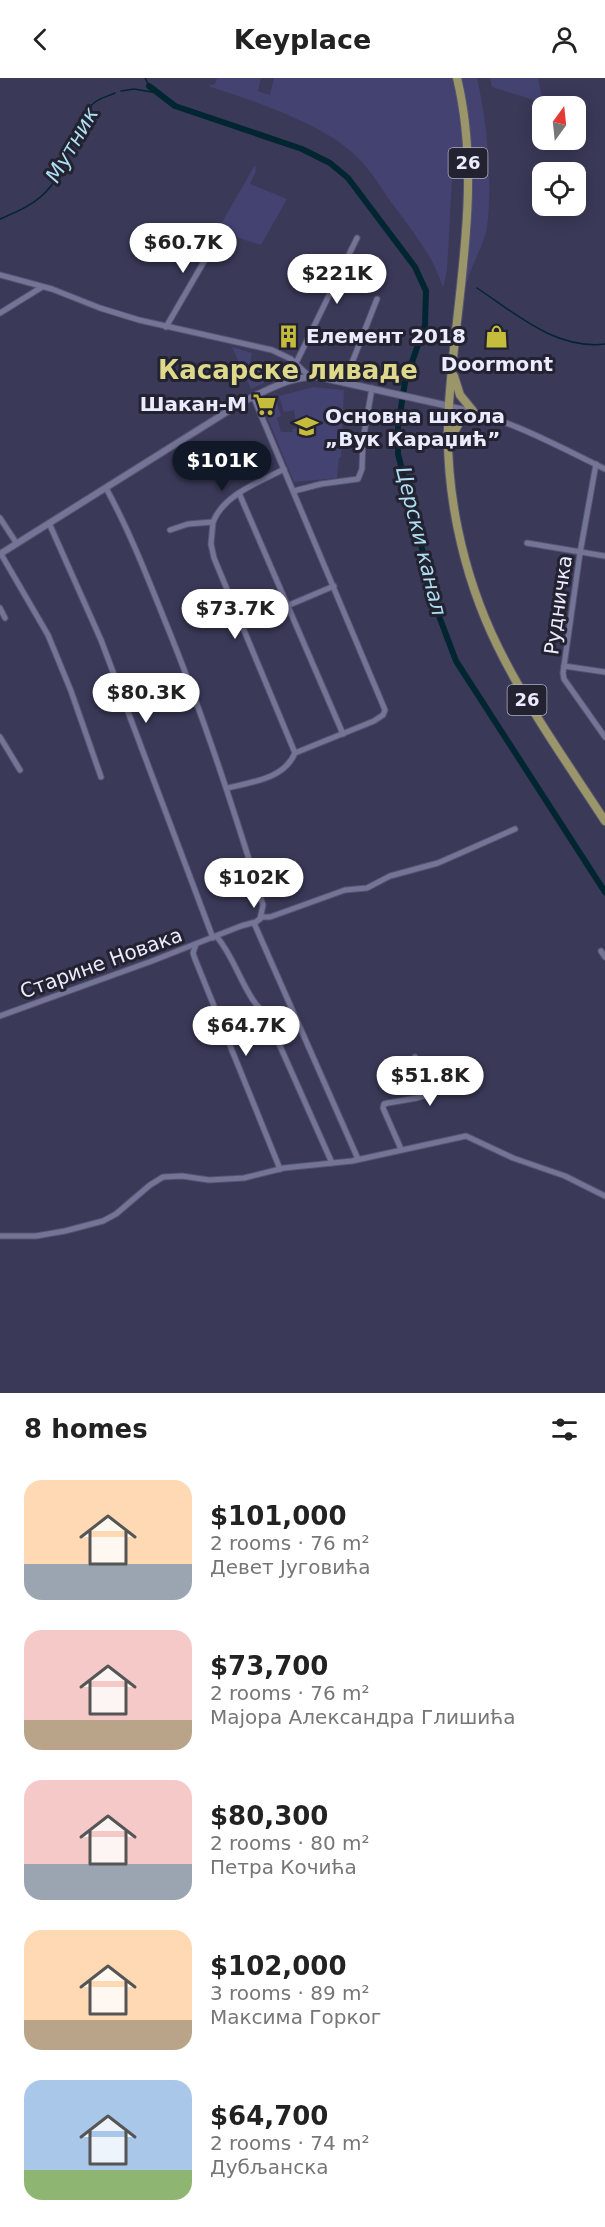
<!DOCTYPE html>
<meta charset="utf-8">
<style>
:root{--surface:#fff;--page:#f6f6f6;--text:#222;--muted:#767676;--accent:#111827}
body{margin:0;font-family:"DejaVu Sans",sans-serif;background:var(--page);color:var(--text);height:100vh;display:flex;flex-direction:column;font-size:22px;white-space:nowrap}
*{box-sizing:border-box;margin:0}
p{font-size:20px;color:var(--muted)}
.icon{flex:none;width:33px;height:33px;fill:none;stroke:currentColor;stroke-width:2;stroke-linecap:round;stroke-linejoin:round}
.map{position:relative;height:1315px;overflow:hidden}
.panel{display:flex;flex-direction:column;background:var(--surface);flex:1}
.panel>*{flex:none}
.needle{width:39px;rotate:15deg}
.buttons{position:absolute;left:532px;top:18px;display:grid;gap:12px}
.buttons a{display:grid;place-items:center;width:54px;height:54px;border-radius:12px;background:var(--surface);box-shadow:0 3px 15px #0003;font-size:30px}
.price{position:absolute;translate:-50% -51px;padding:0 14px;border-radius:21px;background:#fff;color:#222;font-size:20px;line-height:39px;filter:drop-shadow(0 2px 3px #0008)}
.price::after{content:'';position:absolute;left:50%;top:36px;width:18px;height:14px;margin-left:-9px;background:inherit;clip-path:polygon(0 0,100% 0,50% 100%)}
.price.current{background:var(--accent);color:#fff}
ul{padding:0;list-style:none}
li{display:flex;align-items:center;gap:18px;height:150px;padding:0 24px}
li span{display:grid;place-items:center;flex:none;width:168px;height:120px;border-radius:18px;color:#555}
li>.icon{margin-inline-start:auto}
span .icon{width:72px;height:72px;fill:#fffc;stroke-width:1}
li b{font-size:26px}
h2{display:flex;justify-content:space-between;align-items:center;height:72px;padding:0 24px;font-size:26px}
header{display:flex;justify-content:space-between;align-items:center;height:78px;padding:0 24px;background:var(--surface);font-size:27px;font-weight:700}
.map>svg:first-child{display:block}
</style>
<header><svg class="icon" aria-label="back" viewBox="0 0 24 24"><path d="M15 5l-7 7 7 7"/></svg>Keyplace<svg class="icon" aria-label="person" viewBox="0 0 24 24"><circle cx="12" cy="8" r="4"/><path d="M4 21q1-7 8-7t8 7"/></svg></header>
<div class="map">
<svg width="605" height="1315" viewBox="0 0 605 1315">
<rect width="100%" height="100%" fill="#3a3958"/>
<!-- green -->
<g fill="#444271">
<path d="M217 0H261L258 13 270 17 274 0H454L460 33 464 75 453 84 447 192 443 210C434 180 416 158 397 132 384 115 372 93 356 78 323 45 253 23 208 8L215 6Z"/>
<path d="M461 0H477C487 43 493 105 487 149 483 172 467 192 465 215L471 83 470 57Z"/>
<polygon points="490,0 538,0 543,25 492,9"/>
<polygon points="255,87 256,93 250,106 287,121 261,167 217,153"/>
<polygon points="232,269 252,275 250,285 267,289 264,305 251,311"/>
<polygon points="313,309 344,312 341,379 339,380 337,400 294,404 261,324 265,330 269,328 267,322 275,319 281,338 277,340 281,354 293,354 292,351 297,350 294,332 284,334 279,318"/>
</g>
<g fill="none" stroke-linecap="round" stroke-linejoin="round">
<!-- stream -->
<g stroke="#022631" stroke-width="1.5">
<polyline points="145,0 149,8"/>
<polyline points="121,13 134,11 158,15"/>
<path d="M0 141C19 133 38 125 51 108 66 87 75 39 94 25 99 20 109 18 115 15"/>
<path d="M477 210C516 236 556 272 605 266"/>
</g>
<!-- canal -->
<polyline stroke="#022631" stroke-width="6" points="149,8 175,28 302,71 330,85 348,100 415,189 426,213 425,247 405,304 398,349 398,376 439,538 456,583 605,814"/>
<defs>
<g id="minor">
<polyline points="0,197 52,211 100,230 139,242 272,272 291,281 310,299"/>
<polyline points="0,235 42,209"/>
<polyline points="166,249 220,156"/>
<polyline points="296,285 357,160"/>
<polyline points="344,305 377,221"/>
<polyline points="253,318 385,632 383,637 374,643 295,675"/>
<path d="M449 328C505 339 554 366 605 391"/>
<polyline points="596,386 580,475 563,595 564,601 605,659"/>
<path d="M106 410C129 452 147 498 165 543 203 636 234 731 263 827L260 841"/>
<polyline points="294,413 321,406 358,401 362,391 363,362 372,310"/>
<polyline points="239,415 343,656"/>
<polyline points="0,440 17,466"/>
<polyline points="213,444 211,466 214,480 295,675"/>
<polyline points="49,445 101,562 213,860"/>
<path d="M170 452 188 446 213 444C224 416 260 404 284 391"/>
<polyline points="527,465 605,478"/>
<polyline points="1,476 48,557 71,613 101,699"/>
<polyline points="0,530 5,540"/>
<polyline points="242,547 334,508"/>
<polyline points="564,588 605,594"/>
<polyline points="0,659 20,692"/>
<path d="M227 710C252 704 284 701 295 675"/>
<polyline points="254,845 358,1081"/>
<path d="M217 859C233 878 239 901 253 922 258 930 264 933 268 941L332 1085"/>
<polyline points="196,866 193,875 195,881 280,1091"/>
<polyline points="601,873 605,879"/>
<polyline points="0,938 152,883 241,848 256,844 262,839 270,839 345,812 367,810 390,798 438,785 515,751"/>
<polyline points="401,1071 383,1030 384,1026 388,1025 417,1020 431,1016 432,1013 415,979"/>
<polyline points="0,1158 36,1158 65,1153 103,1143 116,1136 150,1107 163,1099 182,1098 209,1102 244,1100 284,1090 352,1083 466,1058 513,1080 565,1098 605,1118"/>
</g>
<path id="tertiary" d="M0 476 241 325C264 313 293 297 319 299L449 328"/>
<g id="primary">
<path d="M457 0C483 107 456 218 449 326 443 407 462 496 498 569 528 630 568 686 605 743"/>
<polyline points="451,360 459,345 473,333 460,317 454,298"/>
</g>
</defs>
<!-- minor casing -->
<use href="#minor" stroke="#56546f" stroke-width="7"/>
<!-- tertiary casing -->
<use href="#tertiary" stroke="#56546f" stroke-width="8"/>
<!-- primary casing -->
<use href="#primary" stroke="#56546f" stroke-width="10"/>
<!-- minor -->
<use href="#minor" stroke="#747497" stroke-width="5"/>
<!-- tertiary -->
<use href="#tertiary" stroke="#747497" stroke-width="6"/>
<!-- primary -->
<use href="#primary" stroke="#9b966a" stroke-width="8"/>
</g>
<!-- icons -->
<defs>
<symbol id="building-bare" viewBox="-9 -9 18 18"><path d="M-4-6H4V6H1V3H-1V6H-4ZM-2.5-4.3h1.7v1.8h-1.7ZM.8-4.3h1.7v1.8H.8ZM-2.5-1h1.7V.8h-1.7ZM.8-1h1.7V.8H.8Z" fill="#c6bc3c" stroke="#222230" stroke-width="2.5" paint-order="stroke"/></symbol>
<symbol id="shop-bare" viewBox="-9 -9 18 18"><path d="M-5-2.5h2.3a2.7 3.5 0 0 1 5.4 0H5L5.5 6h-11ZM-1.5-2.5h3a1.5 2.3 0 0 0-3 0Z" fill="#c6bc3c" stroke="#222230" stroke-width="2.5" paint-order="stroke"/></symbol>
<symbol id="supermarket-bare" viewBox="-9 -9 18 18"><path d="M-6-5.5h2.5l.6 2H6L4.5 2H-2.5L-4.4-4H-6ZM-1.5 3.2a1.3 1.3 0 1 0 .1 0ZM3 3.2a1.3 1.3 0 1 0 .1 0Z" fill="#c6bc3c" stroke="#222230" stroke-width="2.5" paint-order="stroke"/></symbol>
<symbol id="school-bare" viewBox="-9 -9 18 18"><path d="M0-5L7-2L0 1L-7-2ZM-4 1L0 2.5L4 1V4Q0 6-4 4Z" fill="#c6bc3c" stroke="#222230" stroke-width="2.5" paint-order="stroke"/></symbol>
</defs>
<g fill-rule="evenodd">
<use href="#building-bare" x="272" y="242" width="33" height="33"/>
<use href="#shop-bare" x="480" y="242" width="33" height="33"/>
<use href="#supermarket-bare" x="248" y="310" width="33" height="33"/>
<use href="#school-bare" x="290" y="332" width="33" height="33"/>
</g>
<g text-anchor="middle" stroke-width="6" stroke-linejoin="round" paint-order="stroke">
<!-- shield labels -->
<g fill="#222230" stroke="#afafc1" stroke-width="1.5">
<rect x="448.5" y="70" width="39" height="30" rx="4.5"/>
<rect x="507.5" y="607" width="39" height="30" rx="4.5"/>
</g>
<g font-size="18" font-weight="bold" fill="#ebebff">
<text x="468" y="91">26</text>
<text x="527" y="628">26</text>
</g>
<!-- poi labels -->
<g font-size="20" font-weight="bold" fill="#ebebff" stroke="#222230" text-anchor="start">
<text x="306" y="265">Елемент 2018</text>
<text x="497" y="293" text-anchor="middle">Doormont</text>
<text x="247" y="333" text-anchor="end">Шакан-М</text>
<text x="325" y="345">Основна школа<tspan x="325" dy="23">„Вук Караџић”</tspan></text>
</g>
<!-- street labels -->
<g font-size="20" fill="#ebebff" stroke="#222230">
<text transform="translate(558 527) rotate(-82)" y="7">Рудничка</text>
<text transform="translate(101 885) rotate(-20)" y="7">Старине Новака</text>
</g>
<!-- water labels -->
<g font-size="21" font-style="italic" fill="#addef2" stroke="#222230">
<text transform="translate(72 67) rotate(-60)" y="7">Мутник</text>
<text transform="translate(421 463) rotate(76)" y="7">Церски канал</text>
</g>
<!-- district labels -->
<g font-size="26" font-weight="bold" fill="#ded88a" stroke="#222230">
<text x="288" y="301">Касарске ливаде</text>
</g>
</g>
</svg>
<div class="buttons">
<a><svg class="needle" viewBox="-14 -14 28 28"><path d="M0-13l5 13h-10z" fill="#e53935"/><path d="M0 13l5-13h-10z" fill="#767676"/></svg></a>
<a><svg class="icon" aria-label="locate" viewBox="0 0 24 24"><circle cx="12" cy="12" r="6"/><path d="M12 2v4M12 18v4M2 12h4M18 12h4"/></svg></a>
</div>
<b class="price" style="left:183px;top:196px">$60.7K</b>
<b class="price" style="left:337px;top:227px">$221K</b>
<b class="price current" style="left:222px;top:414px">$101K</b>
<b class="price" style="left:235px;top:562px">$73.7K</b>
<b class="price" style="left:146px;top:646px">$80.3K</b>
<b class="price" style="left:254px;top:831px">$102K</b>
<b class="price" style="left:246px;top:979px">$64.7K</b>
<b class="price" style="left:430px;top:1029px">$51.8K</b>
</div>
<section class="panel">
<h2>8 homes<svg class="icon" aria-label="filters" viewBox="0 0 24 24"><path d="M4 7h16M4 17h16"/><circle cx="9" cy="7" r="2"/><circle cx="15" cy="17" r="2"/></svg></h2>
<ul>
<li><span style="background:linear-gradient(#ffd9b3 70%,#9aa5b1 0)"><svg class="icon" aria-label="home" viewBox="0 0 24 24"><path d="M3 11l9-7 9 7M6 9v11h12V9"/></svg></span><div><b>$101,000</b><p>2 rooms · 76 m²</p><p>Девет Југовића</p></div></li>
<li><span style="background:linear-gradient(#f6c9c9 75%,#b9a48a 0)"><svg class="icon" aria-label="home" viewBox="0 0 24 24"><path d="M3 11l9-7 9 7M6 9v11h12V9"/></svg></span><div><b>$73,700</b><p>2 rooms · 76 m²</p><p>Мајора Александра Глишића</p></div></li>
<li><span style="background:linear-gradient(#f6c9c9 70%,#9aa5b1 0)"><svg class="icon" aria-label="home" viewBox="0 0 24 24"><path d="M3 11l9-7 9 7M6 9v11h12V9"/></svg></span><div><b>$80,300</b><p>2 rooms · 80 m²</p><p>Петра Кочића</p></div></li>
<li><span style="background:linear-gradient(#ffd9b3 75%,#b9a48a 0)"><svg class="icon" aria-label="home" viewBox="0 0 24 24"><path d="M3 11l9-7 9 7M6 9v11h12V9"/></svg></span><div><b>$102,000</b><p>3 rooms · 89 m²</p><p>Максима Горког</p></div></li>
<li><span style="background:linear-gradient(#a9c7e8 75%,#8fb573 0)"><svg class="icon" aria-label="home" viewBox="0 0 24 24"><path d="M3 11l9-7 9 7M6 9v11h12V9"/></svg></span><div><b>$64,700</b><p>2 rooms · 74 m²</p><p>Дубљанска</p></div></li>
</ul>
</section>
